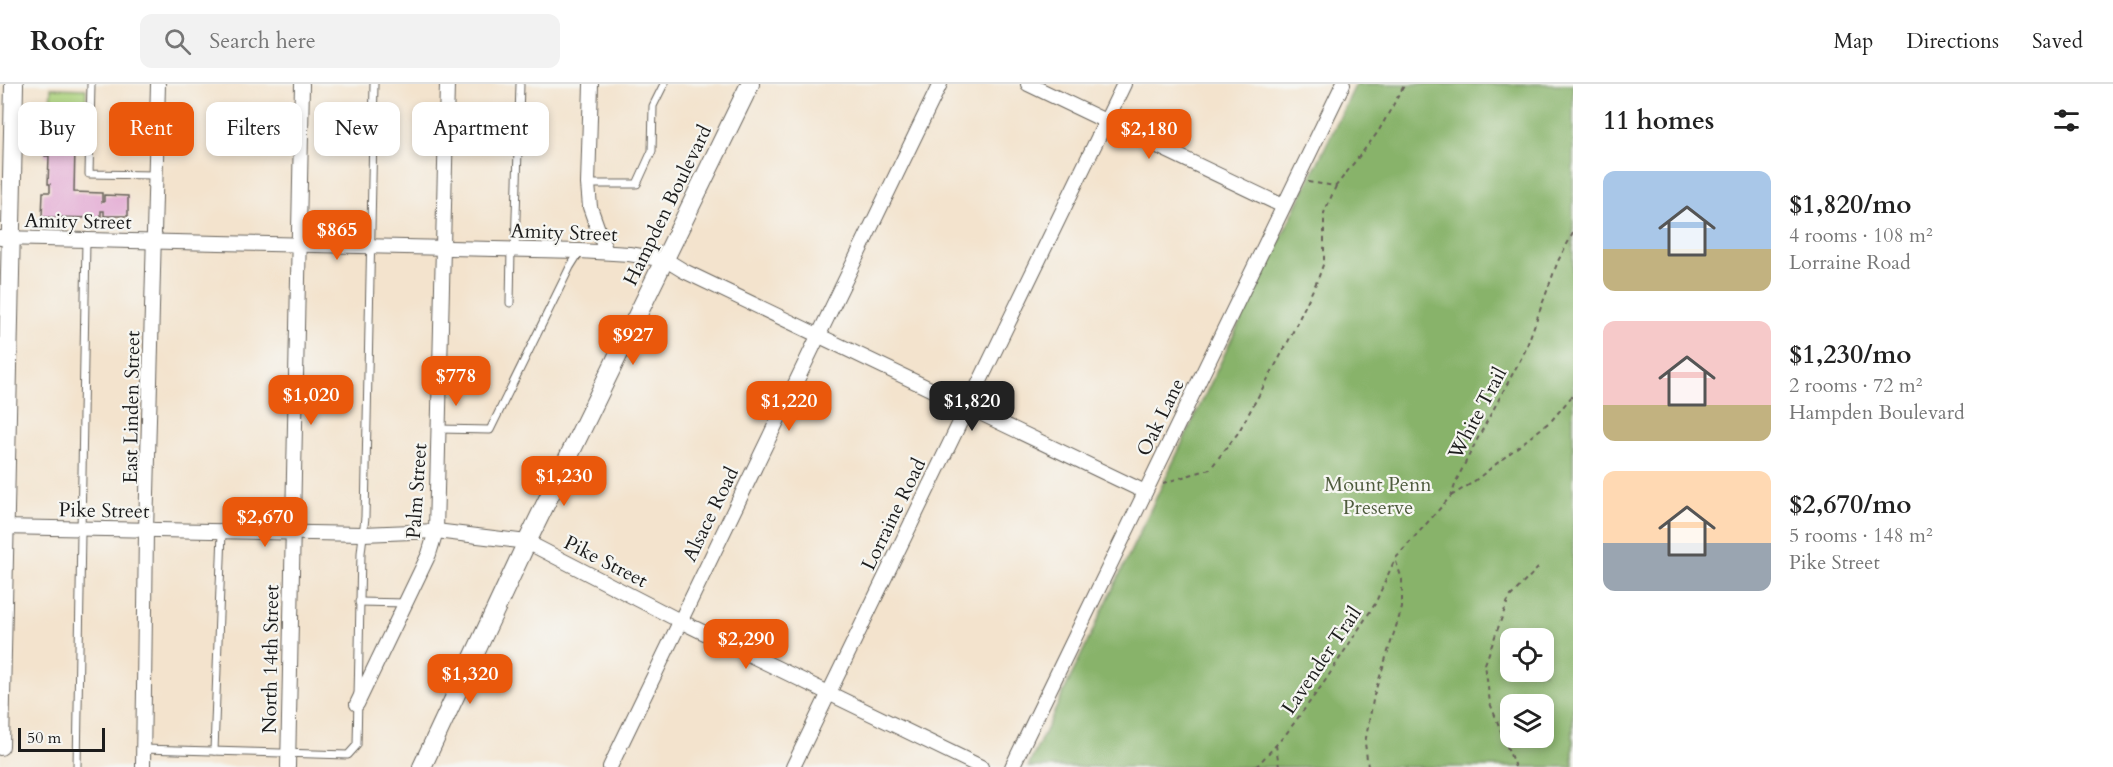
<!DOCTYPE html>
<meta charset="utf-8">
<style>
:root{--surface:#fff;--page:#f2f2f2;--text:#222;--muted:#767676;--line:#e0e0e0;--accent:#ea580c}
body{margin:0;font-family:Cardo,serif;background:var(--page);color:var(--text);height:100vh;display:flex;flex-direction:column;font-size:22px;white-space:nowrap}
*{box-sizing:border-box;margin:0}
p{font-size:20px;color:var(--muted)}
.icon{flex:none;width:33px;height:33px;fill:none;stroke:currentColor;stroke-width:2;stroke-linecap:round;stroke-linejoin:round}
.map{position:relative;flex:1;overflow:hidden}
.panel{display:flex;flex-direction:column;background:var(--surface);width:540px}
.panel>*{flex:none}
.guide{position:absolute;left:18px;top:18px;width:570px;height:54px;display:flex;gap:12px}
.buttons{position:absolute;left:1500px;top:544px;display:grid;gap:12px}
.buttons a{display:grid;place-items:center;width:54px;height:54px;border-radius:12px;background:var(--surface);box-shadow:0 3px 9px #0003;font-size:30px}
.scale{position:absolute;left:18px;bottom:15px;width:87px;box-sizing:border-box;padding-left:6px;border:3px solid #1c1c1c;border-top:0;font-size:16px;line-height:21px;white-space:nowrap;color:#1c1c1c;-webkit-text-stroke:4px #f6f6f2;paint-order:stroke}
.price{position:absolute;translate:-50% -51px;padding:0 14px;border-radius:12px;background:var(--accent);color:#fff;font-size:20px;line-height:39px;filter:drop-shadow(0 2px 3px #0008)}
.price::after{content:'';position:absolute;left:50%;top:36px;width:18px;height:14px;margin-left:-9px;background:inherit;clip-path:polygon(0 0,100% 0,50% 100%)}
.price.selected{background:#222;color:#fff}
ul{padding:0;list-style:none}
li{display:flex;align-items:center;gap:18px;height:150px;padding:0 30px}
li span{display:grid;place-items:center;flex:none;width:168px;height:120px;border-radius:12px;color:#555}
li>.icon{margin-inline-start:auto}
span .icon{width:72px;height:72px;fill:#fffc;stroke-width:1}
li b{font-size:26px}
h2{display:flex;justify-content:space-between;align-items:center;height:72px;padding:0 30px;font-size:26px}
.tag{padding:0 21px;border-radius:12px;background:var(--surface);box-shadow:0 3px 9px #0003;font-size:21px;line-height:54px}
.tag.selected{background:var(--accent);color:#fff}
header{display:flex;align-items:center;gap:36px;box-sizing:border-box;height:84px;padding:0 30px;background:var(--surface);border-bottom:2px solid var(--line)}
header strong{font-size:28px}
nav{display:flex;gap:33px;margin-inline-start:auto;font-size:21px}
.search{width:420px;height:54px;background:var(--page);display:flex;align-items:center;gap:15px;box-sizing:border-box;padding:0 21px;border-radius:12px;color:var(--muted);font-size:22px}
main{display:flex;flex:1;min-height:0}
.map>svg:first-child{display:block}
</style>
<header>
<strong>Roofr</strong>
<div class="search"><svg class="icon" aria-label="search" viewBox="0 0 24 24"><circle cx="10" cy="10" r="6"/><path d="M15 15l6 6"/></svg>Search here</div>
<nav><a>Map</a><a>Directions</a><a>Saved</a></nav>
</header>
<main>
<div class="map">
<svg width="1573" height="683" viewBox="0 0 1573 683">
<rect width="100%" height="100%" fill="#f6f6f2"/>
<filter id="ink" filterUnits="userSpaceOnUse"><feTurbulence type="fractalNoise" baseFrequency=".0167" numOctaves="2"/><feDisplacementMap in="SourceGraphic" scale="12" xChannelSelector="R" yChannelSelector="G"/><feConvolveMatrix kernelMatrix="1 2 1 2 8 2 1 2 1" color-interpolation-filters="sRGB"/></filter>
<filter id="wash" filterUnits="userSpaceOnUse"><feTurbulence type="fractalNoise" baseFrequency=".008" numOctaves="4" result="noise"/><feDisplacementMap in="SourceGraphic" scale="24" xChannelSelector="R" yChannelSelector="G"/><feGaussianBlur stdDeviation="1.35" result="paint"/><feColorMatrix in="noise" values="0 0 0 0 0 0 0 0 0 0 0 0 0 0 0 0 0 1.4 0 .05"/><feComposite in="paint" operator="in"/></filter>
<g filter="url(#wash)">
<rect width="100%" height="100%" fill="#f3e3cd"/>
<!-- green -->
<polygon fill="#abd17b" stroke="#64764c" stroke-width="1.5" points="51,4 86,5 86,30 61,30 60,26 50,26"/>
<!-- forest -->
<path fill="#88b36b" stroke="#526844" stroke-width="1.5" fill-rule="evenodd" d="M1356 0H1573V683H1028L1236 246ZM1510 555H1544V588H1510ZM1510 621H1544V654H1510Z"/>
<g id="blocks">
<!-- building -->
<polygon fill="#e2a7d2" points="44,35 88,36 87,64 75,63 74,108 102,109 102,118 104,118 104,111 128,112 128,132 104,132 104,127 101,127 101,134 42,133 43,108 50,108 50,100 48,100 49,72 45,72 44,62"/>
</g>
</g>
<g filter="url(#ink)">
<use href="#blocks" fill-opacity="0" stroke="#67625a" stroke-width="1.5"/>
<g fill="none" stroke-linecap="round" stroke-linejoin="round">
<defs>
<g id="lane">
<polyline points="91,0 89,90 155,91"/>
<polyline points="588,100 637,100 652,67 653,22 664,0"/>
<polyline points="515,165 520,0"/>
<polyline points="510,219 511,165"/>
<polyline points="439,345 490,346 570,183 580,167"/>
<polyline points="359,518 406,519"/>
<polyline points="143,665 348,671 357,661 361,469 365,433 374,0"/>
<polyline points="214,667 222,448"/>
<polyline points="77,683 86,156"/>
</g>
<g id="street">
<polyline points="591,0 588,100 590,123 606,168"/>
<polyline points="1028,0 1283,122"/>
<polyline points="0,154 580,167 629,170 666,176 684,187 1145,408"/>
<polyline points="0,443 363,450 436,447 527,458 680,537 981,683"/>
<polyline points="357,620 429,470 436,447 447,0"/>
<polyline points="143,683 146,447 158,0"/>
<polyline points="288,683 302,0"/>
<polyline points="610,683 940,0"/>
<polyline points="793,683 1124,0"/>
<polyline points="1012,683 1343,0"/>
</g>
<g id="secondary">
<polyline points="0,662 14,0"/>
<polyline points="422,683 527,458 750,0"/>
</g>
</defs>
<!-- lane casing -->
<use href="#lane" stroke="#67625a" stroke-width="9"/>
<!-- street casing -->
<use href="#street" stroke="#67625a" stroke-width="16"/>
<!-- secondary casing -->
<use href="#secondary" stroke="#67625a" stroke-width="20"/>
<!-- path -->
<g stroke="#67625a" stroke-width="2" stroke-dasharray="4.5 4.5" stroke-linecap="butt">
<polyline points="1308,98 1336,102 1378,48 1405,0"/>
<polyline points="1163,399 1210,385 1238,349 1287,260 1318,195 1324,178 1324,129 1336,102"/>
<polyline points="1451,412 1472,399 1552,336 1573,311"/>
<polyline points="1276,661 1279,683"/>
<polyline points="1256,683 1286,650 1323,600 1375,520 1395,475"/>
<polyline points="1368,683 1365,659 1374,611 1402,524 1402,495 1395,475 1451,412 1458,393 1479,352 1525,267 1558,177 1573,149"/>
<polyline points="1515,683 1490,619 1485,580 1509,514 1538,484"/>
</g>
<!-- lane -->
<use href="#lane" stroke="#fff" stroke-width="7"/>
<!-- street -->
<use href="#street" stroke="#fff" stroke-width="14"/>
<!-- secondary -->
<use href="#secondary" stroke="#fff" stroke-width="18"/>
</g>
</g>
<g text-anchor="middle" stroke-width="4.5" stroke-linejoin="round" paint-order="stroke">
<!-- street labels -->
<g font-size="20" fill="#1c1c1c" stroke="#f6f6f2">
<text transform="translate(667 121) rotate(-64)" y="7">Hampden Boulevard</text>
<text transform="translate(78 137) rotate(1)" y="7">Amity Street</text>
<text transform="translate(564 148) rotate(2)" y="7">Amity Street</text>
<text transform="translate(131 323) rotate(-89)" y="7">East Linden Street</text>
<text transform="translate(1477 329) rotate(-62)" y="7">White Trail</text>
<text transform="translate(1160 333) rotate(-64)" y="7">Oak Lane</text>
<text transform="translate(416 407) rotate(-86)" y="7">Palm Street</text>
<text transform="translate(104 426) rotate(1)" y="7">Pike Street</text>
<text transform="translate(710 430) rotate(-64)" y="7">Alsace Road</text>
<text transform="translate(893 430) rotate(-64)" y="7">Lorraine Road</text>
<text transform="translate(606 477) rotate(27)" y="7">Pike Street</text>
<text transform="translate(270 575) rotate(-89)" y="7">North 14th Street</text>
<text transform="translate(1321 576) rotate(-56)" y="7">Lavender Trail</text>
</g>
<!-- park labels -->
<g font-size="20" fill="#4e5b3d" stroke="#f6f6f2">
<text x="1378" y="407">Mount Penn<tspan x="1378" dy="23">Preserve</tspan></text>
</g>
</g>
</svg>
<div class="buttons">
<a><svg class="icon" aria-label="locate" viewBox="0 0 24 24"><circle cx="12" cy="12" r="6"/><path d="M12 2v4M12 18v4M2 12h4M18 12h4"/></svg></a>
<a><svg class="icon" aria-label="layers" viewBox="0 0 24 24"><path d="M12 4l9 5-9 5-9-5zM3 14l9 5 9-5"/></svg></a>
</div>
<div class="scale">50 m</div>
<b class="price" style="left:1149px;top:76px">$2,180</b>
<b class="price" style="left:337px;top:177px">$865</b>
<b class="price" style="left:633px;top:282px">$927</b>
<b class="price" style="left:456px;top:323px">$778</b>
<b class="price" style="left:311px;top:342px">$1,020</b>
<b class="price" style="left:789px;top:348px">$1,220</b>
<b class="price selected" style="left:972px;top:348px">$1,820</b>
<b class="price" style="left:564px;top:423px">$1,230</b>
<b class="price" style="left:265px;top:464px">$2,670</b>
<b class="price" style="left:746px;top:586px">$2,290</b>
<b class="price" style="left:470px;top:621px">$1,320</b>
<div class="guide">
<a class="tag">Buy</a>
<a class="tag selected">Rent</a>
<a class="tag">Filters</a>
<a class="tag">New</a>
<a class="tag">Apartment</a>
</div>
</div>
<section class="panel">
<h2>11 homes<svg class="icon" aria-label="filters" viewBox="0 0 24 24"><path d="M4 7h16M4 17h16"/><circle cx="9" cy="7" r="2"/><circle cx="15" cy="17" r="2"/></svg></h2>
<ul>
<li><span style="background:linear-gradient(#a9c7e8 65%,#c2b280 0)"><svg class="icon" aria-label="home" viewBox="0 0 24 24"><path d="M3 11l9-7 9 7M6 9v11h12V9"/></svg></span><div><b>$1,820/mo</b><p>4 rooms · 108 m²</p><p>Lorraine Road</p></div></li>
<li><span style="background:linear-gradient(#f6c9c9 70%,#c2b280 0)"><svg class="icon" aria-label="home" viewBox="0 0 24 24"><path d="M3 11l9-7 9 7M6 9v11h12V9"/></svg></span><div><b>$1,230/mo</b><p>2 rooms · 72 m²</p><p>Hampden Boulevard</p></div></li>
<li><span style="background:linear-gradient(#ffd9b3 60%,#9aa5b1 0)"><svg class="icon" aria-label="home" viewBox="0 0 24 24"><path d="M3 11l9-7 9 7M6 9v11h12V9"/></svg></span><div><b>$2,670/mo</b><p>5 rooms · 148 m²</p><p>Pike Street</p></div></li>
</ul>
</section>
</main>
